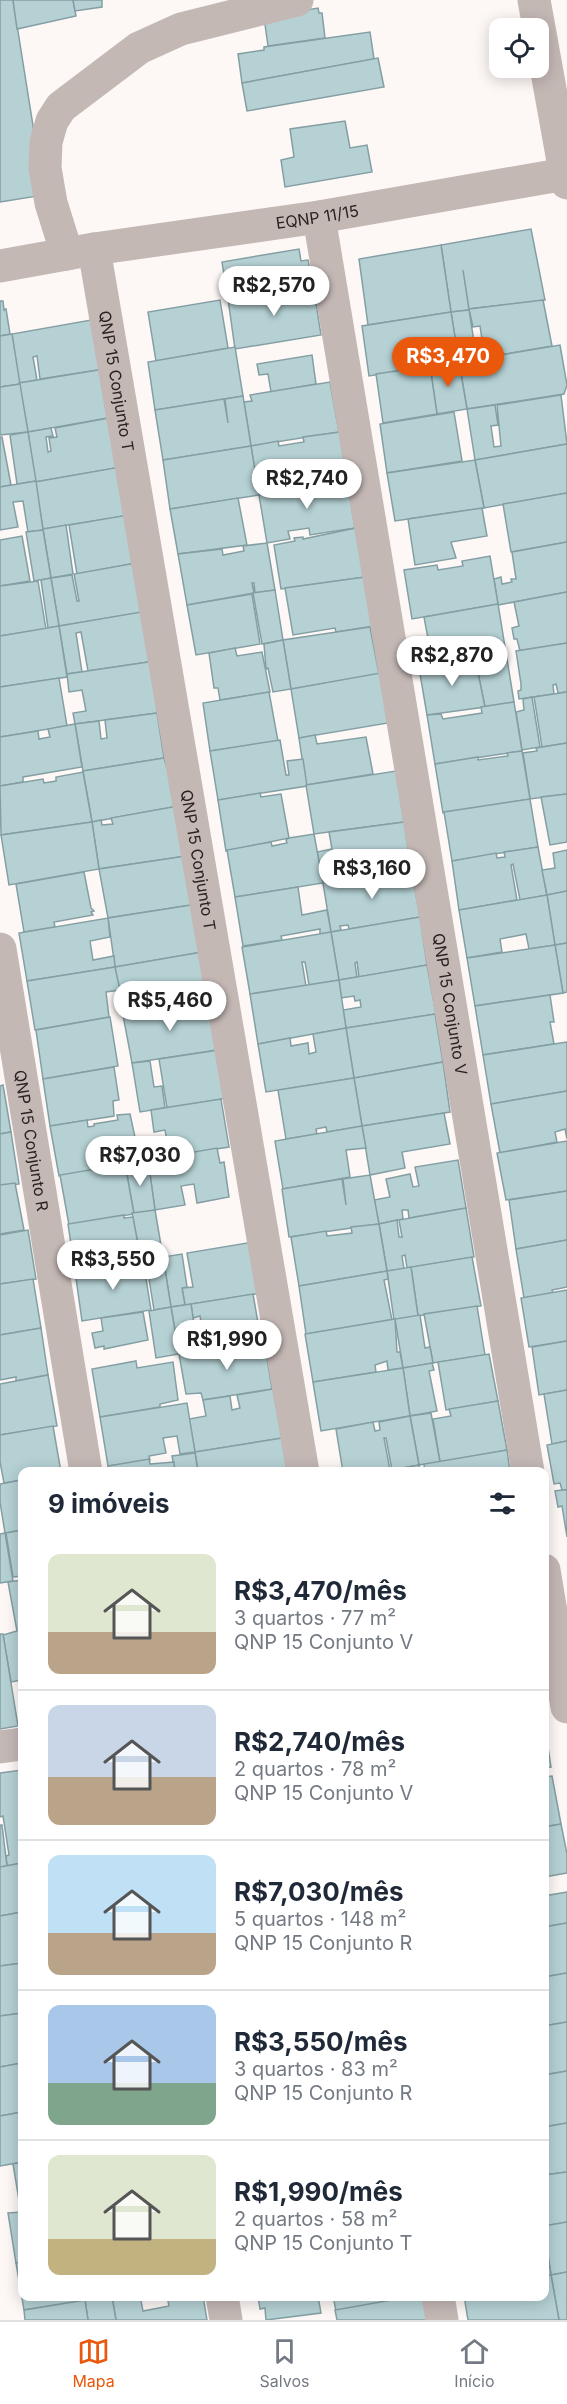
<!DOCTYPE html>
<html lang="pt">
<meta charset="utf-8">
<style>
:root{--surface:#fff;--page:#f6f6f7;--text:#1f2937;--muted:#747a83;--line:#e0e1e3;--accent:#ea580c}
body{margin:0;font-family:Inter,sans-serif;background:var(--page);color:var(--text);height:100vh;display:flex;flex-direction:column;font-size:22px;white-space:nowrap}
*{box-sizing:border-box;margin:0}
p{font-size:20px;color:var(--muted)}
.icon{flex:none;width:33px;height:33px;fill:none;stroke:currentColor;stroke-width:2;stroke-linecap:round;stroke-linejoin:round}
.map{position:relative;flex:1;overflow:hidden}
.sheet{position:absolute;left:18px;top:1467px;width:531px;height:834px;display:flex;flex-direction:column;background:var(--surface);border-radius:12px;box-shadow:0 3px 15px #0003}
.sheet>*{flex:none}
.tools{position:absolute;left:489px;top:18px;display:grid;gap:12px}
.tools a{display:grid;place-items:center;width:60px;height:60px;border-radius:12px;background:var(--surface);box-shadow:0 3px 15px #0003;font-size:30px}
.price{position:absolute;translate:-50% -51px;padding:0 14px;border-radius:21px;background:#fff;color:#222;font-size:20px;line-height:39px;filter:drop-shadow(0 2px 3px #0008)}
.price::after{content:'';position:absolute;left:50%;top:36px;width:18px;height:14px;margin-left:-9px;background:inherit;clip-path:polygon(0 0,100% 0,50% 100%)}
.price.active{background:var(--accent);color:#fff}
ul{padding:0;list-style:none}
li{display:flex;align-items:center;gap:18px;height:150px;padding:0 30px}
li+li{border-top:2px solid var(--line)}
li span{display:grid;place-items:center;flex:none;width:168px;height:120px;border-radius:12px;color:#555}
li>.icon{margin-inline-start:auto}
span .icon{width:72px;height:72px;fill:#fffc;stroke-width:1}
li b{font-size:26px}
h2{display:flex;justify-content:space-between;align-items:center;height:72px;padding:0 30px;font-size:26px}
.menu{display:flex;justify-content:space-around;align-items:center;height:84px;border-top:2px solid var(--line);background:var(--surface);font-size:16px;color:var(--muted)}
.menu a{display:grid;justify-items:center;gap:3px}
.menu .active{color:var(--accent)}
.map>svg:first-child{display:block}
</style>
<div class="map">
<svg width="567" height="2320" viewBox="0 0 567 2320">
<rect width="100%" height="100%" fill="#fdf8f6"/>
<!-- building -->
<g fill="#b5d1d4" stroke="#849fa3" stroke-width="1.5">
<polygon points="0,0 13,0 44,195 0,202"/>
<polygon points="13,0 73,0 76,16 17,29"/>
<polygon points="73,0 102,0 102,7 75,11"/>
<polygon points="318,8 319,13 322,13 325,38 268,46 264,17"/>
<polygon points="370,32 374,59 242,83 238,54 264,50 264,47"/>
<polygon points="378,58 384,87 247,111 242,83"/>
<polygon points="345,121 350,148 367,145 372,172 285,187 281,160 294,157 290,129"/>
<polygon points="531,229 545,300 469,309 463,270 469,310 451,312 441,245"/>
<polygon points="441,245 451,312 368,325 359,259"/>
<polygon points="299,249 301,261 308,260 313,285 228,299 222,262"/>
<polygon points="313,285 321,335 235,349 228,299"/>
<polygon points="220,300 228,348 156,361 148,312"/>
<polygon points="543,300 552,346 459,362 451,312 469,310 475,348 483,347 480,326 473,327 469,309"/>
<polygon points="0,301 3,301 4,310 6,309 10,334 0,336"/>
<polygon points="451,312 459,362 369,376 362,326"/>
<polygon points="91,320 104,369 40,379 37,356 33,357 37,380 19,383 12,334"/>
<polygon points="12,334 20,384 0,387 0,336"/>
<polygon points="560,345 567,385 564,394 467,409 459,362"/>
<polygon points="235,347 243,396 155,410 148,362"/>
<polygon points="312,355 316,384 271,392 268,374 259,375 257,364"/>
<polygon points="459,362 467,409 437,414 430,366"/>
<polygon points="430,366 437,414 383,423 376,374"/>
<polygon points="104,369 114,417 28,432 19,383"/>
<polygon points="330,382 339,432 251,446 244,402 252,401 250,395"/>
<polygon points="20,384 28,432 0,435 0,387"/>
<polygon points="561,395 567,444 475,460 467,409 495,405 498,425 491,426 494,447 501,446 497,405"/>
<polygon points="243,396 251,446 163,460 155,410 224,399 228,423 225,399"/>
<polygon points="454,412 462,461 387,473 380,424"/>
<polygon points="114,417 122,467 35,482 28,432 51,428 53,436 46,437 48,452 51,451 49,438 57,437 55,428"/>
<polygon points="28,432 36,481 17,484 10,435"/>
<polygon points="340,432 347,479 259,495 251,446 278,441 279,446 304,442 303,437"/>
<polygon points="0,437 2,437 11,485 0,487"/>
<polygon points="567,444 567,493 484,508 475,460"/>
<polygon points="251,446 259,495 170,509 163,460"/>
<polygon points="475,460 484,508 395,521 387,473"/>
<polygon points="120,467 131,515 43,529 35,482"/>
<polygon points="347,479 355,528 310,535 309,528 288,531 290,539 267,543 259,495"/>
<polygon points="36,481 43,530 28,532 23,501 13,502 18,527 0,530 0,487"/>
<polygon points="567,493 567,542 511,552 503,504"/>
<polygon points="238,498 247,545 178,554 170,509"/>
<polygon points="482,508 487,536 451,542 456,558 415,565 408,519"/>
<polygon points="128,515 136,563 77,574 69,525"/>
<polygon points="66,525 73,574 51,578 43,529"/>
<polygon points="356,528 365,577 281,589 274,545 295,541 294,538 303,537 303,539"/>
<polygon points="43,530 51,578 34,581 26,532"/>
<polygon points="22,536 30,581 0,586 0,540"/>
<polygon points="567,542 567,592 498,605 494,579 501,577 502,584 512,582 511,579 516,579 512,552"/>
<polygon points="267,543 275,590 255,593 254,583 252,583 254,593 187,605 178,554 222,549 223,555 244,551 243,546"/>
<polygon points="490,556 498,604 412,619 404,570 437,565 438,570 463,566 462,561"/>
<polygon points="136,563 144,612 59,626 51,578 72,575 77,601 79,601 74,574"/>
<polygon points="365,577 374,626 336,632 335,628 293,635 285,588"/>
<polygon points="51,578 59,626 48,628 41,580"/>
<polygon points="38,581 46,629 0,636 0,586"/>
<polygon points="275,590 283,640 262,644 253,593"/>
<polygon points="567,592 567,643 520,651 517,639 514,639 512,628 519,626 514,602"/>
<polygon points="252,594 260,644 196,655 187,605"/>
<polygon points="498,604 506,653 425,667 422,650 430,649 424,617"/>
<polygon points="147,611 155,661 88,671 81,632 76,633 82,672 67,674 59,626"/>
<polygon points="59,626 67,677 0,687 0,636"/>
<polygon points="370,627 379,674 291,689 283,640"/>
<polygon points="283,640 291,689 273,692 268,668 266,669 264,644"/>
<polygon points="567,643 567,692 558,693 556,684 553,685 554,694 519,699 518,691 521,690 521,684 516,651"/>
<polygon points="235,648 237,656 262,652 270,692 220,700 218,688 214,688 209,653"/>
<polygon points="506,653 514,702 485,707 475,658"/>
<polygon points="475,658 485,707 427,715 419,668"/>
<polygon points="155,661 157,713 75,724 73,713 86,711 82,690 69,692 67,674"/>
<polygon points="380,673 388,723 299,738 291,689"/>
<polygon points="59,678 67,726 0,737 0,687"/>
<polygon points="269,692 278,741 210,751 203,703"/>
<polygon points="567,692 567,743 542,747 534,697"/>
<polygon points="532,697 540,747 522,750 516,712 524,710 523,699"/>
<polygon points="514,702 522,751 435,764 427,715 441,714 443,719 482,713 481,707"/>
<polygon points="157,713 164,758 83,771 75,724 99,721 101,739 107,738 105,720"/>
<polygon points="75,724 82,767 23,777 23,782 0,786 0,737 38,731 39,739 50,737 48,729"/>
<polygon points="315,735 317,744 366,737 373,774 306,785 299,738"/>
<polygon points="280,740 286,775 289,775 287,761 303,759 307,786 218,800 210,751"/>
<polygon points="567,743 567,794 530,799 523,753 537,751 536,748"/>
<polygon points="522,751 530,799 443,813 435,764 478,757 478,760 508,756 507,753"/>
<polygon points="164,758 178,806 92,822 83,771"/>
<polygon points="396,771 404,822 314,834 306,785"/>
<polygon points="83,772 92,822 1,835 0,786 43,779 44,783 56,781 56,777"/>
<polygon points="260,793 261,797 281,794 289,838 226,851 218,800"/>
<polygon points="567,794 567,842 550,845 541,797"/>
<polygon points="530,799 538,847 452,861 444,812"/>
<polygon points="178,806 186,856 99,869 92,822 101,820 102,825 113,824 111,818"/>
<polygon points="92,822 99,869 9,885 1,835"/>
<polygon points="404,822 411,868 348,879 348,874 338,875 339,881 323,883 317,852 332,849 329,832"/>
<polygon points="314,834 323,883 235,897 227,850 271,842 272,846 287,843 286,840 289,838"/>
<polygon points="538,847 547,895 520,900 513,864 511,865 517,900 459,910 452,861 496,853 497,858 505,857 504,852"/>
<polygon points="567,850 567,891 547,895 542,870 555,868 553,853"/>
<polygon points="186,856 191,905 108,918 99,869"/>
<polygon points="411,868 420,917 349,929 348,925 340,926 341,930 331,932 323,883"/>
<polygon points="84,872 91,908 94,911 91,912 93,915 54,922 55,927 24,932 16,884"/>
<polygon points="298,887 302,915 327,910 331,932 320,934 320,929 281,936 282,940 243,946 235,897"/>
<polygon points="567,891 567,943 555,945 547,895"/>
<polygon points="547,895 555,945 529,949 526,934 500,939 502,952 467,958 459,910"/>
<polygon points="191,905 202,952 115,967 108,918"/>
<polygon points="420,917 427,965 359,977 357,962 355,963 357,977 339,980 331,932"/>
<polygon points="108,918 110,937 90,941 93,960 114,956 115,967 27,981 19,933"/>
<polygon points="331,932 339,980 309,985 305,962 302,962 306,986 250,994 242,947"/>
<polygon points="567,943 567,992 563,993 555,945"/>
<polygon points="555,945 563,993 475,1006 467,958"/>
<polygon points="202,952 209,1001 166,1008 165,1003 154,1004 147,1003 147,1000 145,1000 147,1011 123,1015 115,967"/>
<polygon points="427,965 436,1014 346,1028 343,1010 361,1007 360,1000 355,1001 354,996 341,998 339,980"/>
<polygon points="115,967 120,990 106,992 109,1017 35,1030 27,981"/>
<polygon points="339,980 346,1028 258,1044 250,994"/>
<polygon points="550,995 554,1022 550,1022 554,1044 483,1055 475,1006"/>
<polygon points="209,1001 217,1050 132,1063 123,1015"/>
<polygon points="435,1014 443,1062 354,1078 346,1028"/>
<polygon points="110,1017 118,1066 43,1079 36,1030"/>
<polygon points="346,1028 354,1078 266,1092 258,1044 290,1038 291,1046 308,1043 309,1054 316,1052 313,1034"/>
<polygon points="567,1042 567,1091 491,1104 483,1055"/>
<polygon points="219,1050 228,1098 167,1108 159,1059"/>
<polygon points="150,1061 154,1087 162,1086 165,1108 140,1112 132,1063"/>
<polygon points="443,1062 450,1112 362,1126 354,1078"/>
<polygon points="114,1067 119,1100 113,1101 114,1116 50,1126 43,1079"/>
<polygon points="354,1078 362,1126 327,1132 326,1127 316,1129 317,1134 286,1139 278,1090"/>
<polygon points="3,1085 11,1132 0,1134 0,1086"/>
<polygon points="567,1091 567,1139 565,1129 555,1132 557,1142 500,1153 491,1104"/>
<polygon points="221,1099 229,1147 170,1156 165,1130 154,1132 151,1110"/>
<polygon points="444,1113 450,1144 402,1152 405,1168 370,1175 362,1126"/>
<polygon points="130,1114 136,1142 123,1144 128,1164 59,1176 50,1126 87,1120 88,1127 94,1126 94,1124 118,1120 117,1115"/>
<polygon points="362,1126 366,1148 346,1150 350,1177 283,1189 275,1141"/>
<polygon points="11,1132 19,1184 0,1187 0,1134"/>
<polygon points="567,1141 567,1191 506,1200 497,1153"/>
<polygon points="217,1148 220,1163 224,1162 229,1197 197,1203 194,1184 181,1186 185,1205 155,1210 148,1160"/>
<polygon points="148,1160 155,1210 134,1214 125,1164"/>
<polygon points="458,1160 466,1208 409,1218 408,1210 402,1210 403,1219 379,1224 374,1200 390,1197 386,1179 410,1174 413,1187 419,1186 415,1167"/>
<polygon points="125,1164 134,1214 69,1225 60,1175"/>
<polygon points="370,1175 379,1224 289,1237 282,1189 342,1179 346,1205 343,1179"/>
<polygon points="15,1183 24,1230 0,1234 0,1185"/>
<polygon points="567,1191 567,1240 516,1249 509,1200"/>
<polygon points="466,1208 474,1257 407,1268 405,1255 402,1256 404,1269 387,1271 379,1224 397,1220 399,1237 402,1237 399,1220"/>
<polygon points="155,1210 163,1257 141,1261 132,1213"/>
<polygon points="124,1215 124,1218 133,1217 141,1261 75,1271 68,1224"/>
<polygon points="379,1224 387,1271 299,1286 291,1237 326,1231 327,1236 352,1233 351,1227"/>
<polygon points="28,1230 36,1279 0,1284 0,1235"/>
<polygon points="567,1240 567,1287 552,1290 553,1293 524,1298 516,1249"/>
<polygon points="253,1242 262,1293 185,1305 182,1288 193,1287 187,1253"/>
<polygon points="182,1254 187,1287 182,1288 185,1305 171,1307 163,1257"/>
<polygon points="163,1257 171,1307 154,1310 146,1260"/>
<polygon points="472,1257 481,1306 418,1316 411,1267"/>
<polygon points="143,1260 151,1310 82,1321 75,1271"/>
<polygon points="411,1267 418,1316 394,1320 387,1271"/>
<polygon points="387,1271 388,1279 384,1280 392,1320 306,1334 299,1286"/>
<polygon points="33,1279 41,1328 0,1335 0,1284"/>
<polygon points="567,1290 567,1341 529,1347 521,1298"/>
<polygon points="253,1294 261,1340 206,1350 200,1316 193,1318 191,1304"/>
<polygon points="191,1304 198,1351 179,1354 171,1307"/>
<polygon points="477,1306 485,1355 433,1363 424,1314"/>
<polygon points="171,1307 179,1354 156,1358 149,1311"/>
<polygon points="143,1312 148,1340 104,1349 104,1346 95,1348 92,1333 103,1331 101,1318"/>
<polygon points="420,1315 425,1348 430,1347 433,1363 403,1368 395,1319"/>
<polygon points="395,1319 397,1352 400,1352 403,1368 388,1370 387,1361 375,1365 376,1372 313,1382 305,1334"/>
<polygon points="41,1328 48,1375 16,1381 16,1377 0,1380 0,1335"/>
<polygon points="264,1340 272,1389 203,1400 201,1393 186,1394 179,1354"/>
<polygon points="567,1341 567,1390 539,1395 532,1347"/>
<polygon points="489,1354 498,1401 446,1410 438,1362"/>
<polygon points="136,1361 137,1368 173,1362 178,1400 160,1404 160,1407 100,1417 92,1369"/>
<polygon points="432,1363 434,1370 429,1371 437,1411 410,1416 403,1368"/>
<polygon points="403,1368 410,1416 321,1431 313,1382"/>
<polygon points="48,1375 57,1426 0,1435 0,1384"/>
<polygon points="273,1389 282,1438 195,1452 189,1419 206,1416 203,1400 230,1396 232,1410 240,1408 237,1395"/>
<polygon points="567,1390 567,1441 552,1444 544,1394"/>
<polygon points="498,1401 507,1450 440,1462 433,1419 451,1416 449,1409"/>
<polygon points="187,1403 195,1452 180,1454 177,1436 163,1438 166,1453 149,1456 150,1460 108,1466 100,1417"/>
<polygon points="431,1413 440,1462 419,1465 410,1416"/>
<polygon points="410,1416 419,1465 392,1470 386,1438 384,1438 390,1470 343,1472 336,1429 373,1422 375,1431 380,1430 379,1422"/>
<polygon points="53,1426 61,1472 22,1472 22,1480 4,1483 0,1462 0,1435"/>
<polygon points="282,1438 287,1472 198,1472 195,1452"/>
<polygon points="567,1441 567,1490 562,1490 560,1483 554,1484 547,1445"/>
<polygon points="507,1450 510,1472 425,1472 424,1464"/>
<polygon points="195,1453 198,1472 175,1472 172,1456"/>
<polygon points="149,1459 150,1464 174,1462 175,1472 109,1472 108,1466"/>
<polygon points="419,1465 420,1472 390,1472 390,1470"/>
<polygon points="22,1480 22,1530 5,1533 0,1502 0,1484"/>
<polygon points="562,1490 567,1490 567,1537 562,1506 558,1507 555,1491"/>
<polygon points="22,1530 22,1576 13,1577 6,1533"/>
<polygon points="5,1533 13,1581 0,1583 0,1534"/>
<polygon points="22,1580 22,1680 11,1682 3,1635 17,1631 8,1582"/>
<polygon points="0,1634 3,1634 18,1726 0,1729"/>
<polygon points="545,1727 551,1767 544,1768 544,1728"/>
<polygon points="22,1770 22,1863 7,1866 6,1856 9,1855 3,1816 0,1817 0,1773"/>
<polygon points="552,1776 561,1824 544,1827 544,1777"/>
<polygon points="561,1824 567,1854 567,1873 544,1877 544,1827"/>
<polygon points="0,1825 2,1825 7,1866 0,1867"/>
<polygon points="22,1863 22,1912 0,1916 0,1867"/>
<polygon points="567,1892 567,1923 544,1927 544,1896"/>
<polygon points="22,1912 22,1963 0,1966 0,1916"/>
<polygon points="567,1923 567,1973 544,1977 544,1927"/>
<polygon points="22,1963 22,2013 0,2016 0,1966"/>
<polygon points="567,1973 567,2022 544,2026 544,1977"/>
<polygon points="22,2013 22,2063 0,2067 0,2016"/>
<polygon points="567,2022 567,2071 544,2075 544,2026"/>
<polygon points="22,2063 22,2112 0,2116 0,2067"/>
<polygon points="567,2071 567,2123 544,2127 544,2075"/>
<polygon points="22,2112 22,2162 0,2166 0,2116"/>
<polygon points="567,2123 567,2172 544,2175 544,2127"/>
<polygon points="22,2162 22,2212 21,2212 13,2164"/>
<polygon points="567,2172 567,2222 544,2226 544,2175"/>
<polygon points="21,2212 22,2262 16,2263 8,2213"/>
<polygon points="567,2222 567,2272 551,2275 544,2226"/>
<polygon points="544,2231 551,2275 544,2276"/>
<polygon points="22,2262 22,2296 95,2296 96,2299 24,2310 16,2263"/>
<polygon points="567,2272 567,2320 559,2320 551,2275"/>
<polygon points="551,2275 559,2320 468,2320 464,2296 544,2296 544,2276"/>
<polygon points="140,2296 143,2311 169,2306 167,2296 203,2296 207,2320 116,2320 112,2297"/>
<polygon points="258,2296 318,2296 321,2313 266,2320 265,2308 260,2309"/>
<polygon points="333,2296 418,2296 336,2311"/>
<polygon points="414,2296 425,2296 429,2320 337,2320 335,2310"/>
<polygon points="112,2297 116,2320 88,2320 85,2300"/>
<polygon points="85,2300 88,2320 25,2320 24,2310"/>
</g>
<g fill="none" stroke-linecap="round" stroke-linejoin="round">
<!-- minor -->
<g stroke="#c4b8b5" stroke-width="33">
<polyline points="534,0 567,183"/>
<path id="s1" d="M319 217 528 1472"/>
<path id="s2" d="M94 249 303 1472"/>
<polyline points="67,254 51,203 45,168 46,142 52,121 61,107 139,48 181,29 297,0"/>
<path id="s3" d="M0 266 94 249 319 217 565 174"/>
<path id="s4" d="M0 949 86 1472"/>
<polyline points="544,1570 567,1707"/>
<polyline points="0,1747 22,1744"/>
<polyline points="222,2296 226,2320"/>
<polyline points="438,2296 442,2320"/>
</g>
</g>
<g text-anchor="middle" stroke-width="4.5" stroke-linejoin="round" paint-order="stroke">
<!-- street labels -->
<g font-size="16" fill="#2b211e" stroke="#fdf8f6">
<text dy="6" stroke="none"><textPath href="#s3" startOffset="321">EQNP 11/15</textPath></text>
<text dy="6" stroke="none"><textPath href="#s2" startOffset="134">QNP 15 Conjunto T</textPath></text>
<text dy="6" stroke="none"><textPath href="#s2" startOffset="620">QNP 15 Conjunto T</textPath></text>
<text dy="6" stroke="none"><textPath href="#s1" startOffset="798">QNP 15 Conjunto V</textPath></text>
<text dy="6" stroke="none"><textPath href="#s4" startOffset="194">QNP 15 Conjunto R</textPath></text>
</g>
</g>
</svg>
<div class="tools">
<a><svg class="icon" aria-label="locate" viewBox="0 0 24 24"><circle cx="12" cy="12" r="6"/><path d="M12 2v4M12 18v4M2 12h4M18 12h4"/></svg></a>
</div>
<b class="price" style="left:274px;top:317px">R$2,570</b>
<b class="price active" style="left:448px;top:388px">R$3,470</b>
<b class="price" style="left:307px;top:510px">R$2,740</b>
<b class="price" style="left:452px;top:687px">R$2,870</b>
<b class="price" style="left:372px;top:900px">R$3,160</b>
<b class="price" style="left:170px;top:1032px">R$5,460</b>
<b class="price" style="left:140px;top:1187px">R$7,030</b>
<b class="price" style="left:113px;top:1291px">R$3,550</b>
<b class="price" style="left:227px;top:1371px">R$1,990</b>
<section class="sheet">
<h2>9 imóveis<svg class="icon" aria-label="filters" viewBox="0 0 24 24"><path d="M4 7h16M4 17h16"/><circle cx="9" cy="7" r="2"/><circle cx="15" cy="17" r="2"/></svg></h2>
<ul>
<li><span style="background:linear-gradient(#dfe7d0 65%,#b9a48a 0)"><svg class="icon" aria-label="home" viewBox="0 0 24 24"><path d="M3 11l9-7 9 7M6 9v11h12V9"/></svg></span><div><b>R$3,470/mês</b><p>3 quartos · 77 m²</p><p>QNP 15 Conjunto V</p></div></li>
<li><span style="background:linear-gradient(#c9d6e8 60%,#b9a48a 0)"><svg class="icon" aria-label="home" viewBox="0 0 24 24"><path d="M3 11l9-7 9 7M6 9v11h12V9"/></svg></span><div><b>R$2,740/mês</b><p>2 quartos · 78 m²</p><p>QNP 15 Conjunto V</p></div></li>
<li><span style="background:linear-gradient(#bfe0f5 65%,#b9a48a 0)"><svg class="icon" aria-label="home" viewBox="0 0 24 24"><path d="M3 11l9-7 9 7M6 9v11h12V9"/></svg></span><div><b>R$7,030/mês</b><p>5 quartos · 148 m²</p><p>QNP 15 Conjunto R</p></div></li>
<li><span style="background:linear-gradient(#a9c7e8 65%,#7fa58c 0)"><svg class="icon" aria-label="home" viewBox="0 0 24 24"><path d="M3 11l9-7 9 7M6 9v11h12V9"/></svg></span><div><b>R$3,550/mês</b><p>3 quartos · 83 m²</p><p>QNP 15 Conjunto R</p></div></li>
<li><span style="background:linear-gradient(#dfe7d0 70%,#c2b280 0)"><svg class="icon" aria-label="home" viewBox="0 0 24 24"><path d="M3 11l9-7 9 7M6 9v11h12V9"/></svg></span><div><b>R$1,990/mês</b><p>2 quartos · 58 m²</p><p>QNP 15 Conjunto T</p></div></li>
</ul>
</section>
</div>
<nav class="menu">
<a class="active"><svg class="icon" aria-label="map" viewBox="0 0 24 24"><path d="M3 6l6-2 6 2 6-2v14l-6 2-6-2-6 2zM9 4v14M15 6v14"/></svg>Mapa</a>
<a><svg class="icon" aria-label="saved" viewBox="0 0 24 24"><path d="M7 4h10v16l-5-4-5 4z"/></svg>Salvos</a>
<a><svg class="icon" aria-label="home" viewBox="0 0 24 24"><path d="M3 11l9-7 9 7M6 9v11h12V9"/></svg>Início</a>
</nav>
